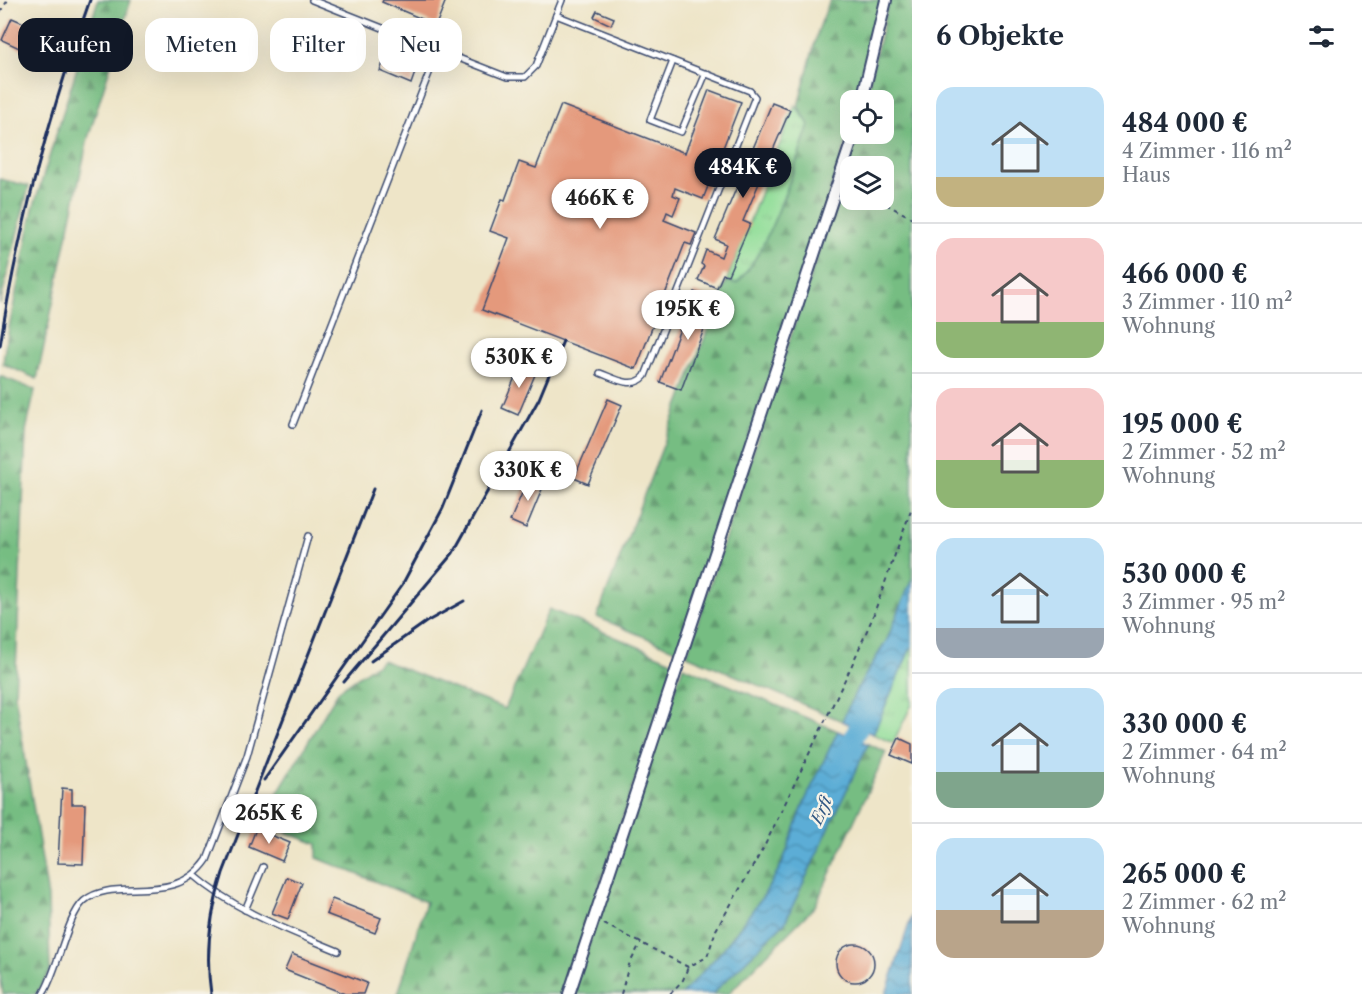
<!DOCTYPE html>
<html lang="de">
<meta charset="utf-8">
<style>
:root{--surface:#fff;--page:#f2f2f3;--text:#1f2937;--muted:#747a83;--line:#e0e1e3;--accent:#111827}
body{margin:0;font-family:"Libre Caslon Text",serif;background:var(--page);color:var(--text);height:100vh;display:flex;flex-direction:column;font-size:22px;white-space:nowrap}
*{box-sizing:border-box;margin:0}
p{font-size:20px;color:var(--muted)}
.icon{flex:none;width:33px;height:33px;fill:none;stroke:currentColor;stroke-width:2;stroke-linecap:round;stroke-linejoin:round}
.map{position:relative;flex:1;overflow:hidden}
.details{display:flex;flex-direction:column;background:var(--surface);width:450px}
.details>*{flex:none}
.top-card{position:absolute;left:18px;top:18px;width:570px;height:54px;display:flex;gap:12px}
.buttons{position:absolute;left:840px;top:90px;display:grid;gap:12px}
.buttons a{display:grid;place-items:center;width:54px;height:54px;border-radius:12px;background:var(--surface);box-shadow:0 6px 24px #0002;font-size:30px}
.price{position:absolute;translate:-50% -51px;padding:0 14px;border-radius:21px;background:#fff;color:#222;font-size:20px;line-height:39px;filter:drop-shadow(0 2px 3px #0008)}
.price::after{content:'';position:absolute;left:50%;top:36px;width:18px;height:14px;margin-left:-9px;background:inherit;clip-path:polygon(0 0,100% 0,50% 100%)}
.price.active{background:var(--accent);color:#fff}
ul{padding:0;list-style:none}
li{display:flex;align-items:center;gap:18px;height:150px;padding:0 24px}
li+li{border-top:2px solid var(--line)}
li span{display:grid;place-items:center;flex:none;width:168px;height:120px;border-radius:18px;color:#555}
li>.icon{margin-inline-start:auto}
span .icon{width:72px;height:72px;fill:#fffc;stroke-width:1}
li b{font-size:26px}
h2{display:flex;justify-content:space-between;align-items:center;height:72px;padding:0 24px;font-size:26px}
.chip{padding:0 21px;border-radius:18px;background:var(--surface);box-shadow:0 6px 24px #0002;font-size:21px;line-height:54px}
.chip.active{background:var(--accent);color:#fff}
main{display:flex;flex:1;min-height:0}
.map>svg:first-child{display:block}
</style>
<main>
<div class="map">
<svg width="912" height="994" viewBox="0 0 912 994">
<defs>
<pattern id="grass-tufts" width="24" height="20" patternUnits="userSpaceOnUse" patternTransform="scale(1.5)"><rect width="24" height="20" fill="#93de9a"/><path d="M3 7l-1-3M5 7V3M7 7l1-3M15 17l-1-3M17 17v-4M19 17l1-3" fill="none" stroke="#7ebf87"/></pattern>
<pattern id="forest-firs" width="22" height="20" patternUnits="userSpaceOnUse" patternTransform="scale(1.5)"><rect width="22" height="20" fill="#76bd82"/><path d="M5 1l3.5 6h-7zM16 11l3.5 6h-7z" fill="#609a6e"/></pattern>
<pattern id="water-waves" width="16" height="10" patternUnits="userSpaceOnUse" patternTransform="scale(1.5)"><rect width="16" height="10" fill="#5badd6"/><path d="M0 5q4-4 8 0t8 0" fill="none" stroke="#4a8db1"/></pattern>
</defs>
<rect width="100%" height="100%" fill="#f7f3e8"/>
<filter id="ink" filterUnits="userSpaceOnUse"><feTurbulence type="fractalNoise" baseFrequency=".0167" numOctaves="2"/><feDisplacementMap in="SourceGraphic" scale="12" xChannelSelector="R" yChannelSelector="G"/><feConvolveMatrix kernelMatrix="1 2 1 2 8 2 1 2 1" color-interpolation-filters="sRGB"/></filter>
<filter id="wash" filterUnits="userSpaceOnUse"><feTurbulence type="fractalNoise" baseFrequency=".008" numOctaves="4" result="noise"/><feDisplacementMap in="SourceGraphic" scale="24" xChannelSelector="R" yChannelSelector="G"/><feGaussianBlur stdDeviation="1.35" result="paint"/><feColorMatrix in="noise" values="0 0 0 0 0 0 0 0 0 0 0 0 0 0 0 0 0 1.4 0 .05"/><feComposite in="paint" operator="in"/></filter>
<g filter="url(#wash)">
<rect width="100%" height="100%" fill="#eee5c8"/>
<!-- grass -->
<g fill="url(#grass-tufts)" stroke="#57867c" stroke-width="1.5">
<path d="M795 105 809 124C794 168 769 251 737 283L726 282Z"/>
<polygon points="912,645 912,704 893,743 873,734"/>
</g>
<!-- forest -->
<g fill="url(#forest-firs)" stroke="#487670" stroke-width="1.5" fill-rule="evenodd">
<polygon points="98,0 131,0 88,138 37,379 3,364 5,348 33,209"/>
<path d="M830 0H882L858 100H850V131L678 651 597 617 726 282 737 283C769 251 794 168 809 125L798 106 818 31Z"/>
<path d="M889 0H912V579L887 640 857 689 842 721 687 655 857 134H884V100H865ZM850 166H884V200H850Z"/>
<polygon points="0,179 29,186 0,304"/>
<polygon points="0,376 35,390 26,431 15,695 48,897 50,971 36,994 3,994 0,974"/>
<polygon points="549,609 674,662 564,994 398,994 426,902 317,858 317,844 260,822 339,690 382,660 505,709"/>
<polygon points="683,666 838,731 805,801 782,864 764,895 721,952 682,994 572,994"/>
<polygon points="868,744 886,752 815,906 728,994 712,994 785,922"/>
</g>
<!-- water -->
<g fill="url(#water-waves)" stroke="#3b6e9a" stroke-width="1.5">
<polygon points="912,579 912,645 873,734 842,721 857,689 887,640"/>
<polygon points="838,731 868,744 785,922 712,994 682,994 721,952 764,895 782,864 805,801"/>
<polygon points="912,915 912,994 886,994"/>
</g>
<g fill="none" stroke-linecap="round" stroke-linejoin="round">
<!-- river -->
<polyline stroke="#5badd6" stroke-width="20" points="843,762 869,704"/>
</g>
<g id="blocks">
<!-- building -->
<g fill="#e4997c">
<polygon points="383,0 446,0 436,25 382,2"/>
<polygon points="597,11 614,18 611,25 594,17"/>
<polygon points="12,18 33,27 35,23 44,28 32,54 2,40"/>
<polygon points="304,20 341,36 332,56 295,40"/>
<polygon points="386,55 417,67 411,84 380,71"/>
<polygon points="709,90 741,102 703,199 675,188 673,195 680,198 673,215 667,212 664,220 696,233 691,245 685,243 636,369 482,310 509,238 490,231 502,199 505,200 519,162 536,168 561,105 685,153"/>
<polygon points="772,103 790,110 743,221 750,224 728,275 723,274 717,288 698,280 704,266 701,264 706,250 721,257 726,244 715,239"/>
<polygon points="694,292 715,300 681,390 660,382"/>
<polygon points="521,363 537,370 518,415 502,408"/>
<polygon points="608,399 622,405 588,484 574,478"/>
<polygon points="530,475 545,482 526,528 510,521"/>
<polygon points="899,738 912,744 912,764 891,755"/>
<polygon points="62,788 72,789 72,804 85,804 83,864 58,863"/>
<polygon points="256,829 290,843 282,861 249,847"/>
<polygon points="287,877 302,883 288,919 272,913"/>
<polygon points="332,899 381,918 375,933 326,914"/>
<circle cx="855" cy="963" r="19"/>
<polygon points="292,954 367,983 363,994 345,994 285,970"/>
</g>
</g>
</g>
<g filter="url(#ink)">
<use href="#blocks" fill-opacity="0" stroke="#3b4a6e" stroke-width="1.5"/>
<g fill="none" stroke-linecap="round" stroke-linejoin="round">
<defs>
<g id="service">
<polyline points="312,0 438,50"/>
<path d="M556 15 750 91 755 97 645 376C633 390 614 378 600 373"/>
<polyline points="673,61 650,120 681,132 706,73"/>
<polyline points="293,424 438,50 507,77 525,77 536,66 562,0"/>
<path d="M194 875C235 911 288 930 338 951"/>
<polyline points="245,910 263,867"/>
<path d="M43 994C58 970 67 916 84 901 114 875 174 908 207 860L247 756 308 536"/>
</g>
<g id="minor">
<polyline points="862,100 886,0"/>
<polyline points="569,994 854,134"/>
</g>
</defs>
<!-- service casing -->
<use href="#service" stroke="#3b4a6e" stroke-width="8"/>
<!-- minor casing -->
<use href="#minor" stroke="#3b4a6e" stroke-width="14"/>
<!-- path -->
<g stroke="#3b4a6e" stroke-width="2" stroke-dasharray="4.5 4.5" stroke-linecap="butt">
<polyline points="0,12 8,0"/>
<polyline points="878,200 912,218"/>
<polyline points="604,924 688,967 707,957 716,930 764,847 851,667 872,619 912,507"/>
<polyline points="621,994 629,965 641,942"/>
<polyline points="670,994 683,980 688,967"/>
</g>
<!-- service -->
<use href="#service" stroke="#fff" stroke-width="5"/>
<!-- minor -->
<use href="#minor" stroke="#fff" stroke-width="10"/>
<!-- rail -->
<g stroke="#1b2f5e" stroke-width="3">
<path d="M0 346C18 228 50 112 90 0"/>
<polyline points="371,661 426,622 464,601"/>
<polyline points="344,682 453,553 539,399 563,341"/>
<polyline points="264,780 402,585 443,508 482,410"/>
<path d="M211 994C205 953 210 913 223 873L373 489"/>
</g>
</g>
</g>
<g text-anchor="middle" stroke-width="5" stroke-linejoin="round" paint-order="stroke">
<!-- water labels -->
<g font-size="16" font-style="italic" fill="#2e5582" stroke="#f7f3e8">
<text transform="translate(821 810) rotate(-66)" y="6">Erft</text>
</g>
</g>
</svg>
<div class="buttons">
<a><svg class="icon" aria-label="locate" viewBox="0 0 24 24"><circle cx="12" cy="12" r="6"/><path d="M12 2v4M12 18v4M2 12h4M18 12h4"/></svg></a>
<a><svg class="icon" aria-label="layers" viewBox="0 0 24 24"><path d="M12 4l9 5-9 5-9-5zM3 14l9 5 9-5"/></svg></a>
</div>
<b class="price active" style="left:743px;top:199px">484K €</b>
<b class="price" style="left:600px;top:230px">466K €</b>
<b class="price" style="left:688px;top:341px">195K €</b>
<b class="price" style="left:519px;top:389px">530K €</b>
<b class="price" style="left:528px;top:502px">330K €</b>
<b class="price" style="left:269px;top:845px">265K €</b>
<div class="top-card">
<a class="chip active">Kaufen</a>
<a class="chip">Mieten</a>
<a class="chip">Filter</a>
<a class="chip">Neu</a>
</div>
</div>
<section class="details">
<h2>6 Objekte<svg class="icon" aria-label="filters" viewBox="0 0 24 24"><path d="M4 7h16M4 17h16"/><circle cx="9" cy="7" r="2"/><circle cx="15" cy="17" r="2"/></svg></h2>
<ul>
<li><span style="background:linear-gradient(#bfe0f5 75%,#c2b280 0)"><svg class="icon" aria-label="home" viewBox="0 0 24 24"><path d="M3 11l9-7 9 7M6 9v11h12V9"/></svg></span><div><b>484 000 €</b><p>4 Zimmer · 116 m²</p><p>Haus</p></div></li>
<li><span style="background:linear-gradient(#f6c9c9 70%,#8fb573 0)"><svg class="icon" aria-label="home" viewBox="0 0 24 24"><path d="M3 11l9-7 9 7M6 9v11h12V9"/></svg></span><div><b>466 000 €</b><p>3 Zimmer · 110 m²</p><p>Wohnung</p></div></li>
<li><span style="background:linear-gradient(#f6c9c9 60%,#8fb573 0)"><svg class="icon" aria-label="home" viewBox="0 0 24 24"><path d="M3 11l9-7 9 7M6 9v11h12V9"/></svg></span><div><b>195 000 €</b><p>2 Zimmer · 52 m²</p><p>Wohnung</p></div></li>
<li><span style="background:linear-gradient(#bfe0f5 75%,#9aa5b1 0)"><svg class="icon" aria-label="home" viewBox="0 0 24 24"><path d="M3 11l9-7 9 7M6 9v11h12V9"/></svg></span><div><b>530 000 €</b><p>3 Zimmer · 95 m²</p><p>Wohnung</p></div></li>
<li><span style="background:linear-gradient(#bfe0f5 70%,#7fa58c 0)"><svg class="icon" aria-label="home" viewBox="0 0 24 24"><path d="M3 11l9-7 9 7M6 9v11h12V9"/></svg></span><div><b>330 000 €</b><p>2 Zimmer · 64 m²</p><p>Wohnung</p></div></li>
<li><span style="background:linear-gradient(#bfe0f5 60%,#b9a48a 0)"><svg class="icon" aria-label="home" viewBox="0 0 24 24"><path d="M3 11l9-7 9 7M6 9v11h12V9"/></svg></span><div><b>265 000 €</b><p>2 Zimmer · 62 m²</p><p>Wohnung</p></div></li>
</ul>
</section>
</main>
